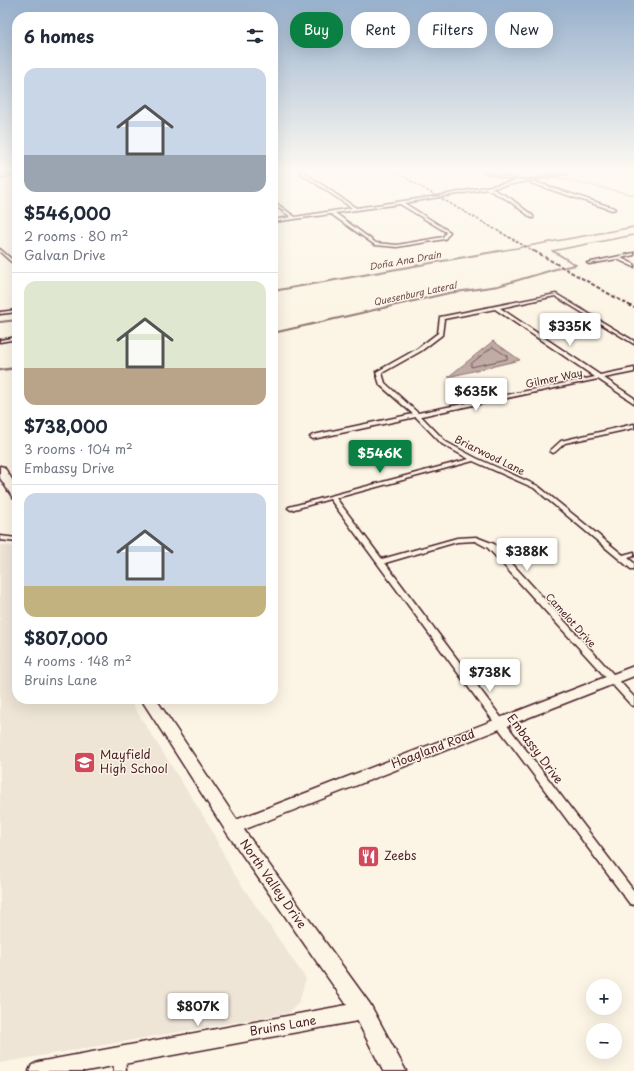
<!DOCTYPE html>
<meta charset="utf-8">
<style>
:root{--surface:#fff;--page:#f6f6f7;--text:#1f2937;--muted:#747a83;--line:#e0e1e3;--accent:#0b8043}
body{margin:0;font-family:"Playpen Sans",sans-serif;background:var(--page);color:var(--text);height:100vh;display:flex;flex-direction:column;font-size:15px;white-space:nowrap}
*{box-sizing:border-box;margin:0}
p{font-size:13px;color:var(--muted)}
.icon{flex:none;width:22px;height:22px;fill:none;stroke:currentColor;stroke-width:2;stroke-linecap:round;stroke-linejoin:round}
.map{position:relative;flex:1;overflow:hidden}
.drawer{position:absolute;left:12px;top:12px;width:266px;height:692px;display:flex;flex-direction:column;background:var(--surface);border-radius:16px;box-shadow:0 4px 16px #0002}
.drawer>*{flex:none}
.guide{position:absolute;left:290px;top:12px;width:284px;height:36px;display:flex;gap:8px}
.tools{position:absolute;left:586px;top:979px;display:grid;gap:8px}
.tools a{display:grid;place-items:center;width:36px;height:36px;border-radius:50%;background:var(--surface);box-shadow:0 4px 16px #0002;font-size:20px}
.price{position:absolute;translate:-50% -34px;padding:0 9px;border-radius:4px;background:#fff;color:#222;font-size:13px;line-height:26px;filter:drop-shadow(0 1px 2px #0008)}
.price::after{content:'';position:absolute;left:50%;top:24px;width:12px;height:9px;margin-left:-6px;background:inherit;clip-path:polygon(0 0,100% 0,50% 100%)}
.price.active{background:var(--accent);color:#fff}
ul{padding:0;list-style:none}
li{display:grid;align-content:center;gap:8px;height:212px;padding:0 12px}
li+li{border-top:1px solid var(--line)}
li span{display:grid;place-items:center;height:124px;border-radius:12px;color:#555}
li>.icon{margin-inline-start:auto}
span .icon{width:72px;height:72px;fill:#fffc;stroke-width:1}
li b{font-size:17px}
h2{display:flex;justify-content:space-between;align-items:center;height:48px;padding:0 12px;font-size:17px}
.tag{padding:0 14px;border-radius:16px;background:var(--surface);box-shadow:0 4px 16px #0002;font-size:14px;line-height:36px}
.tag.active{background:var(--accent);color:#fff}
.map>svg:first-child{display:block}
</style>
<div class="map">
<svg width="634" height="1071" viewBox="0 0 634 1071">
<rect width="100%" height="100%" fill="#fcf5e5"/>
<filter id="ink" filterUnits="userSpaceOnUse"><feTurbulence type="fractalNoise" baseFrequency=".025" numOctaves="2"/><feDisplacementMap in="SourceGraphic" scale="8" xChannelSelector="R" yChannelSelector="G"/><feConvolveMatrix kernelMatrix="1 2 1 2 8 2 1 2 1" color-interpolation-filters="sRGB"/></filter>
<g filter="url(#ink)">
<!-- built -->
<polygon fill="#eee5d7" points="0,545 17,547 17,699 129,699 209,825 232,871 306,979 299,1002 289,1013 0,1063"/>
<!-- water -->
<polygon fill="#c0aca5" stroke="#917474" points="493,341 520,360 448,377"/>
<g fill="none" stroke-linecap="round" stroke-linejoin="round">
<!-- shore -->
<polygon stroke="#79575c" stroke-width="1" points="493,347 507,356 507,359 471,367 471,364"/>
<!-- stream-far2 -->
<g stroke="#917474" stroke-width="1.5">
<polyline points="494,252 634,227"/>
<polyline points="554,252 552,251 634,235"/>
</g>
<!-- stream-far1 -->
<g stroke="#917474" stroke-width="2">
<polyline points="553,251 576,265 565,267"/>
<polyline points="273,291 499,251"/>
<polyline points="0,322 17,320"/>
<polyline points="273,333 449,293 498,286 559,268"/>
</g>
<!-- stream -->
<polyline stroke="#917474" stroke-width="2.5" points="0,370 17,368"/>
<!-- canal -->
<g fill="#c0aca5" fill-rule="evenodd">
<polygon points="527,172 539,172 552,176 550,177"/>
<polygon points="555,176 634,194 634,196 553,178"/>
</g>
<defs>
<g id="street">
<path d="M299 172H303L356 208 438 196 517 181 483 172C496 172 512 181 522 180 540 180 557 172 575 172L491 188 510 198 533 216V218H532L508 200 487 189 404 203 450 232 445 239 397 247 375 245 331 214 273 222V220L291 217 273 204V201L295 217 352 208ZM400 204 446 232 443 237 397 245 376 243 335 213Z"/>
<polygon points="14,173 14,175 0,177 0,175"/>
<polygon points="532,181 614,208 615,209 612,210 531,183"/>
<polygon points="0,249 17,264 17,267 0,252"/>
<polygon points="634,253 634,255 621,258 634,264 634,267 617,259 589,264 587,263"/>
<path d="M556 294 634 341V344L555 296 500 308 600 375 634 368V372L604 378 634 398V403L598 379 421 416 446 442 476 458 538 486 623 555 634 552V556L628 558 634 563V569H631L534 488 473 461 336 498 382 559 457 538 476 537 494 544 634 697V706L631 705 488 548 475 541 457 542 385 563 503 720 634 891V905L630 904 497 726 330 499 291 510 288 508 289 507 469 459 442 444 416 417 313 439 310 437 313 435 413 414 380 385 376 372 417 349 438 333 440 317ZM495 309 595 377 418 413 385 383 382 373 421 351 442 335 444 319Z"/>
<polygon points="17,310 17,312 0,314 0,312"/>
<polygon points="17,337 17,339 0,342 0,340"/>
<polygon points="634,424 634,428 565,443 555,452 553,453 550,451 561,441"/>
<polygon points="0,536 17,538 17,542 0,540"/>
<polygon points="119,1050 123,1052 125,1056 126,1071 114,1071 113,1056 115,1052"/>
</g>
<g id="secondary">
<polygon points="634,666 634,676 233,834 228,833 226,828 228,823"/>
<polygon points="363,1002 369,1005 372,1011 369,1017 363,1020 86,1071 29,1071 32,1065 38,1062"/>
</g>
<g id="primary">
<polygon points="0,466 4,467 17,487 17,499 13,498 0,478"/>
<polygon points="141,699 156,699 239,823 370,1004 406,1071 383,1071 356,1018 227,833"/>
</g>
</defs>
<!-- street casing -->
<use href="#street" stroke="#4a1f2b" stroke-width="3"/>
<!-- secondary casing -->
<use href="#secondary" stroke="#4a1f2b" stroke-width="3"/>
<!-- primary casing -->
<use href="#primary" stroke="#4a1f2b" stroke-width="3"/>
<!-- street -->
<use href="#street" fill="#fcf5e5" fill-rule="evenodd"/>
<!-- secondary -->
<use href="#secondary" fill="#fcf5e5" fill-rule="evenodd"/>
<!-- primary -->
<use href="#primary" fill="#fcf5e5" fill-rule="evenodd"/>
<!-- rail-far1 -->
<polyline stroke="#4a1f2b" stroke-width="1.5" stroke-dasharray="3 1.5" stroke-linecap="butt" points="395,172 535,252"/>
<!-- rail -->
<polyline stroke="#4a1f2b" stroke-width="2" stroke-dasharray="4 2" stroke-linecap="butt" points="534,251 634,308"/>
</g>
</g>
<!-- sky -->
<linearGradient id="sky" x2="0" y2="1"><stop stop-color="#98b1cd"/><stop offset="0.53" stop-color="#fefaf3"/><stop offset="1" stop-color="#fefaf3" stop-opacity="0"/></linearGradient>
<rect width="634" height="322" fill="url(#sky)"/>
<!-- icons -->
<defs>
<symbol id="school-square" viewBox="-11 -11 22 22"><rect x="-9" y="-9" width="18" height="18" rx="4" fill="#d1495b" stroke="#fcf5e5"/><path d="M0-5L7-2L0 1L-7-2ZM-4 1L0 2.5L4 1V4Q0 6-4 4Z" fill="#fff"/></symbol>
<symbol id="restaurant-square" viewBox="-11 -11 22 22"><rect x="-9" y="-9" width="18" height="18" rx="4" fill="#d1495b" stroke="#fcf5e5"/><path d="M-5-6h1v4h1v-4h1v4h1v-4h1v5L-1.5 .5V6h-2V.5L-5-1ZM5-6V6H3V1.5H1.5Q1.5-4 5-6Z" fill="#fff"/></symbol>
</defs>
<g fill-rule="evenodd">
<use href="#school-square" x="72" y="750" width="25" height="25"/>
<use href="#restaurant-square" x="356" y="844" width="25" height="25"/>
</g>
<g text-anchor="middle" stroke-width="3" stroke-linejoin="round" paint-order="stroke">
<!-- far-water labels -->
<g font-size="9" font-style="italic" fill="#6d4950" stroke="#fcf5e5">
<text transform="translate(405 261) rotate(-10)" y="3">Doña Ana Drain</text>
<text transform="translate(415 294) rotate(-12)" y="3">Quesenburg Lateral</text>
</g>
<!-- street labels -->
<g font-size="10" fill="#4a1f2b" stroke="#fcf5e5">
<text transform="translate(554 378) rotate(-12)" y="4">Gilmer Way</text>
<text transform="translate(490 455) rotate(26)" y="4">Briarwood Lane</text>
<text transform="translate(571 620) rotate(48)" y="4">Camelot Drive</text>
</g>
<!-- near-street labels -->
<g font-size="12" fill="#4a1f2b" stroke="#fcf5e5">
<text transform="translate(433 749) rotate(-21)" y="4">Hoagland Road</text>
<text transform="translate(535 749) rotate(53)" y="4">Embassy Drive</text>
<text transform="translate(273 884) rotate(55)" y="4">North Valley Drive</text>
<text transform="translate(283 1026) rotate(-10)" y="4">Bruins Lane</text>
</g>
<!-- near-poi labels -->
<g font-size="12" fill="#4a1f2b" stroke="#fcf5e5" text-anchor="start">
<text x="100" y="759">Mayfield<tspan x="100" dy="14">High School</tspan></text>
<text x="384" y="860">Zeebs</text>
</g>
</g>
</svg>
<div class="tools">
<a>+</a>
<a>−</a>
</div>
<b class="price" style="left:570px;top:347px">$335K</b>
<b class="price" style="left:476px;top:412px">$635K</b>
<b class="price active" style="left:380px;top:474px">$546K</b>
<b class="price" style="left:527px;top:572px">$388K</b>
<b class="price" style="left:490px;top:693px">$738K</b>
<b class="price" style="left:198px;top:1027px">$807K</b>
<div class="guide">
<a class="tag active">Buy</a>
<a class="tag">Rent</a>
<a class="tag">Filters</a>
<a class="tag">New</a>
</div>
<section class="drawer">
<h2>6 homes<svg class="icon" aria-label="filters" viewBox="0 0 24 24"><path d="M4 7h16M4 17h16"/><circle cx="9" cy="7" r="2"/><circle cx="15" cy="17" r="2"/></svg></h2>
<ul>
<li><span style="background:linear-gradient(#c9d6e8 70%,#9aa5b1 0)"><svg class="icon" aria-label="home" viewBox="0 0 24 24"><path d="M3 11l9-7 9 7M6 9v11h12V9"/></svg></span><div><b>$546,000</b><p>2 rooms · 80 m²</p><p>Galvan Drive</p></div></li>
<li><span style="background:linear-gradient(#dfe7d0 70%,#b9a48a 0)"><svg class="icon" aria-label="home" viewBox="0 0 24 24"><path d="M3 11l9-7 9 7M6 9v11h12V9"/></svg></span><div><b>$738,000</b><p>3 rooms · 104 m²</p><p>Embassy Drive</p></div></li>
<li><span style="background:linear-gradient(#c9d6e8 75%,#c2b280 0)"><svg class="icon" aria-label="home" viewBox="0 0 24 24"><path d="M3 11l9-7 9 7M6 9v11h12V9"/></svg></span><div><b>$807,000</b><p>4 rooms · 148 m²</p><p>Bruins Lane</p></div></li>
</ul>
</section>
</div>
